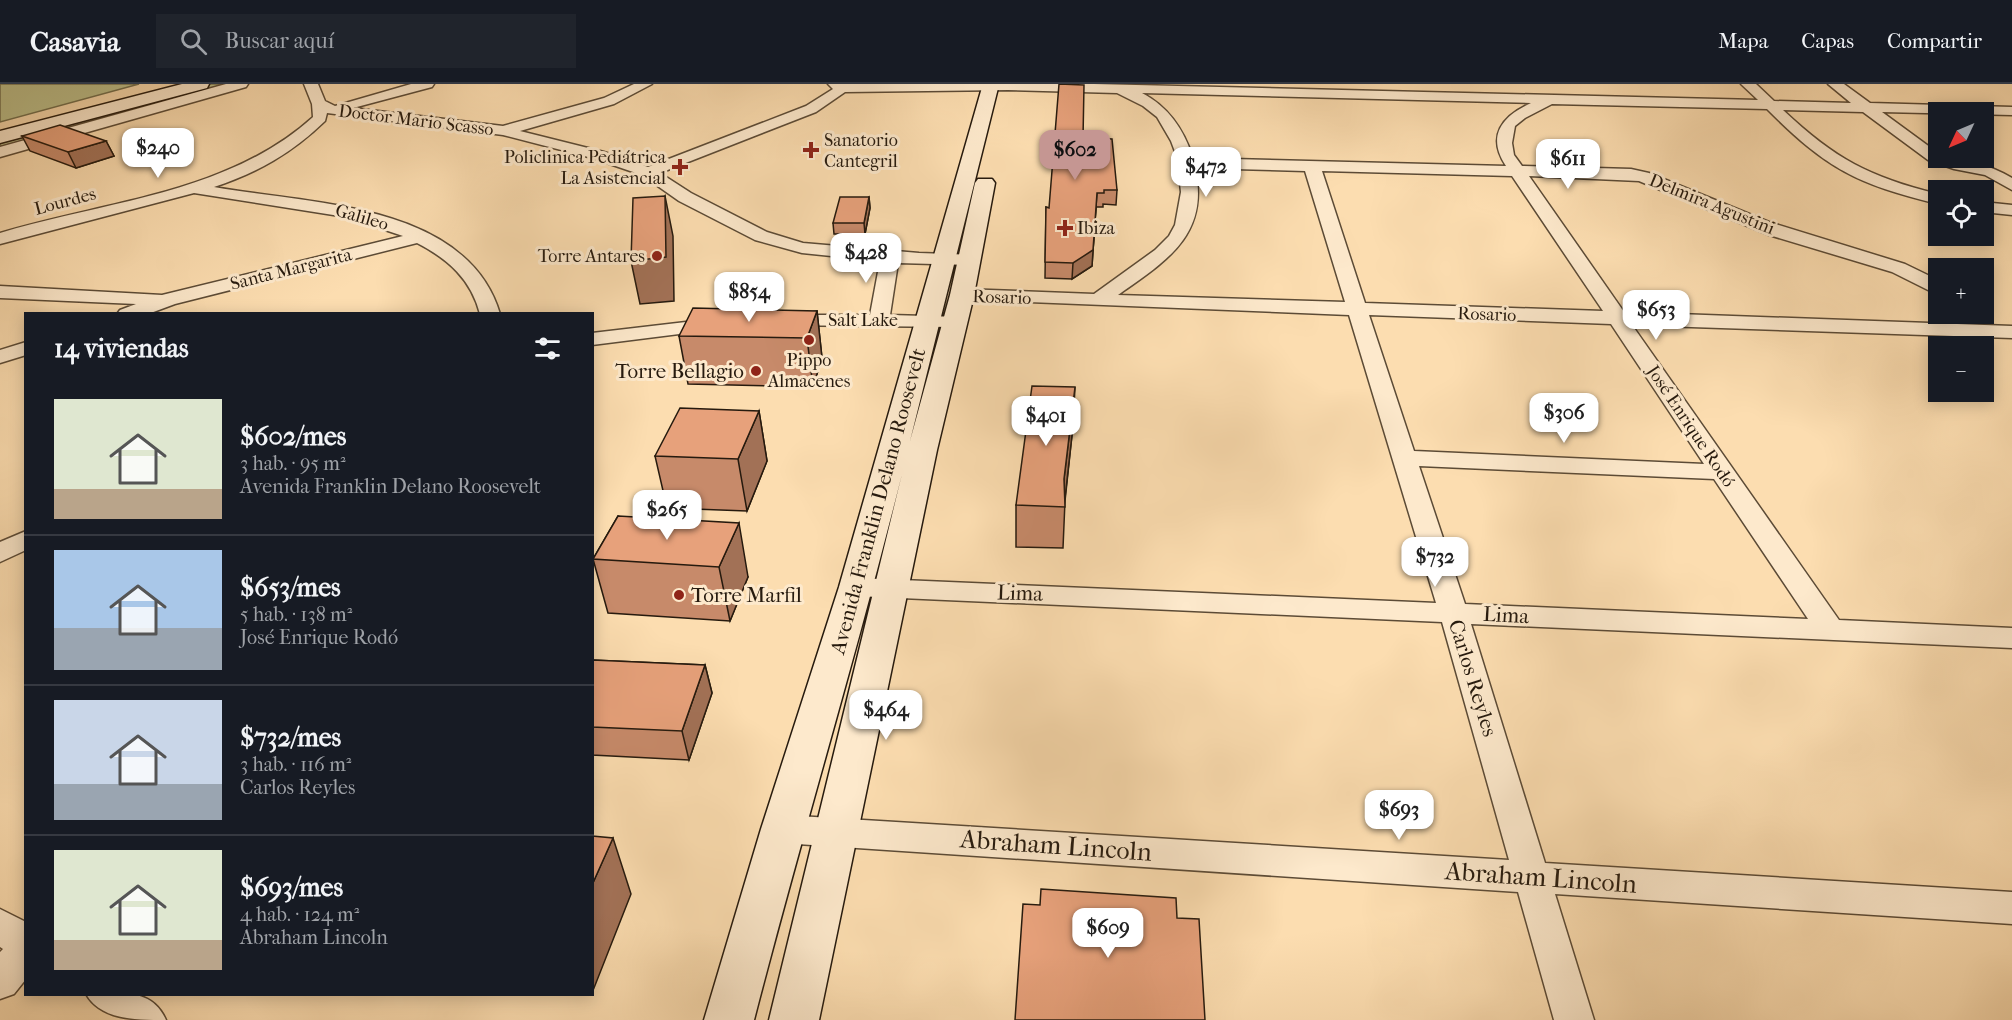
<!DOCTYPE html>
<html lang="es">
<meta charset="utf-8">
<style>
:root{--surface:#171b24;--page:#20242c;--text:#f1f3f6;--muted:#9ea1a6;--line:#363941;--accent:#c59692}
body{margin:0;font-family:"IM FELL French Canon",serif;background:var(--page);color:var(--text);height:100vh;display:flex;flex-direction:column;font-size:22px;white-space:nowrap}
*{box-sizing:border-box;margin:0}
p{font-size:20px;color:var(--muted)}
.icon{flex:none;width:33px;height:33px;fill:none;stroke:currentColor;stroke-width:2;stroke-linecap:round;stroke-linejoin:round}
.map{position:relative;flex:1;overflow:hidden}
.details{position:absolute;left:24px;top:228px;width:570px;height:684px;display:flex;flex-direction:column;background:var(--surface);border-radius:0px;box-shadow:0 3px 15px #0003}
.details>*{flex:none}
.needle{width:39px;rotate:226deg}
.buttons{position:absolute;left:1928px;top:18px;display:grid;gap:12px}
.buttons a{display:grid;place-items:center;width:66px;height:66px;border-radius:0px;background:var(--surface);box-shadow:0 3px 15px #0003;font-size:30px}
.price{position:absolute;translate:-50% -51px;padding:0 14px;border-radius:12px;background:#fff;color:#222;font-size:20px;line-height:39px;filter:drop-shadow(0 2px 3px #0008)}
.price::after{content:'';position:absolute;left:50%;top:36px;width:18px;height:14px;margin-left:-9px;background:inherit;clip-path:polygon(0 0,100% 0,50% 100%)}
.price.on{background:var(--accent);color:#111}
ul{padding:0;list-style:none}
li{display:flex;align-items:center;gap:18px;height:150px;padding:0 30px}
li+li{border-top:2px solid var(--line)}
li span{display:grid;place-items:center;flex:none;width:168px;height:120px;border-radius:0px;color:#555}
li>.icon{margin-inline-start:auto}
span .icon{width:72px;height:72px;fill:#fffc;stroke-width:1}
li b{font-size:26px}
h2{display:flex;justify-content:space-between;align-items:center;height:72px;padding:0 30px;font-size:26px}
header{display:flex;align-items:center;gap:36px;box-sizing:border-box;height:84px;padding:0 30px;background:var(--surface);border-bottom:2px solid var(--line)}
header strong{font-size:28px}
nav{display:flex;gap:33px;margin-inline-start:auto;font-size:21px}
.search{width:420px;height:54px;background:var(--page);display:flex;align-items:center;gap:15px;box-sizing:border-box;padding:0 21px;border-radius:0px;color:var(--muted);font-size:22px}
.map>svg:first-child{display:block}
</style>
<header>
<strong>Casavia</strong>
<div class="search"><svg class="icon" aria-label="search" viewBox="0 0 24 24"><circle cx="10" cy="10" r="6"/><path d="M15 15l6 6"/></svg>Buscar aquí</div>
<nav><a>Mapa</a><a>Capas</a><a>Compartir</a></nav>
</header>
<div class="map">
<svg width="2012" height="936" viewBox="0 0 2012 936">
<rect width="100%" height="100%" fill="#fcddb0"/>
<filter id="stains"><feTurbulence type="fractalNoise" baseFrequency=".00333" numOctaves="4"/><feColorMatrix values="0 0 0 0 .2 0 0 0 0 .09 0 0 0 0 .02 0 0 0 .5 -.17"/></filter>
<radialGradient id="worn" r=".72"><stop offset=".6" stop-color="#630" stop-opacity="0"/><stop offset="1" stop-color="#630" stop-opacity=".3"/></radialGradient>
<!-- green -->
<g fill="#bdc18c" stroke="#726e4d" stroke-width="1.5">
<polygon points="0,0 139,0 0,38"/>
<polygon points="210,0 231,0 0,64 0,56"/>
</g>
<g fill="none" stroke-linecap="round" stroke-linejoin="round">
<defs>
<g id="street">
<polygon points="226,0 248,0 246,3 0,73 0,63"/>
<path d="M304 0H318L325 17 335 22 411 0H434L432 3 353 24 503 42 604 14 634 0H652L614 20 520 47 604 68 648 83 806 22 833 5 828 0H1094L1758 16 1741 0H1756L1774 17 1851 19 1828 0H1844L1870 19 2012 23V31L1882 28 1938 69V74C1963 74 1991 81 2012 94V106L1985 91 1954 85 1928 76 1863 28 1783 26C1835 75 1869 93 1938 110V120C1856 100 1827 85 1767 25L1552 20 1525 34 1515 42 1512 59 1514 71 1522 82 1631 85 1649 89 1769 138 1905 180 1938 196V211L1892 188 1769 151 1639 97 1529 92 1624 228 2012 242V254L1632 241 1839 536 2012 544V564L1471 540 1545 779 2012 808V840L1555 810 1594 936H1554L1518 808 782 759 770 755 765 745 770 735 782 731 1509 776 1442 538 856 512 846 509 842 503 846 497 856 494 1436 519 1349 231 955 215 952 211 962 205 1094 210 1155 166 1169 152 1175 141 1181 108 1177 73 1171 57 1157 33 1143 22 1117 9 1008 6 845 8 816 28 660 89 691 109 767 148 803 159 919 169 977 171 979 175 977 179 970 181 898 179 890 231 962 233 965 237 962 241 955 243 775 241 772 237 775 233 782 231H870L880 177 802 169 755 156 679 117 642 91 592 74 503 51 327 29 325 37C292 69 257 89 214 103 307 120 467 118 500 230H480C471 195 448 175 417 159L175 220 148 230H117L120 226 136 220 0 214V202L162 211 403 152 346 133 194 109 0 160V149C106 117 228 110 313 33L312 20ZM1142 9 1531 19C1502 32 1486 52 1506 82L1193 74C1184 46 1169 23 1142 9ZM1195 84 1305 87 1345 218 1118 211C1166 177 1210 151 1195 84ZM1322 87 1512 92 1603 227 1365 219ZM1369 231 1611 240 1704 380 1414 367ZM1419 382 1714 395 1808 535 1465 520Z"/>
<polygon points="1983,118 2012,121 2012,131 1983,128"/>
<polygon points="720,234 727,236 730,240 727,244 592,261 592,249"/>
<polygon points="26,258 26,271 0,279 0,266"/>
<polygon points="26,447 26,466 0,478 0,458"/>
<polygon points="0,825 26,838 26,895 14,910 0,915 0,868 3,865 0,863"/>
<path d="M86 910C118 910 151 902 166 936 135 936 101 936 86 910Z"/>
</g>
<g id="secondary">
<polygon points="182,0 209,0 207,4 0,59 0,47"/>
<path d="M983 0H999L910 357 950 211 975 99 978 95H992L995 99 974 211 937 366 819 936H769L902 390C856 573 801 753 754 936H704L761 745 839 503Z"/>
</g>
</defs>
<!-- street casing -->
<use href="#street" stroke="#5c4b36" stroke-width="3"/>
<!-- secondary casing -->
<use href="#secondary" stroke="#261a0e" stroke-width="3"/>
<!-- street -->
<use href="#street" fill="#fde9cc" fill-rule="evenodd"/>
<!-- secondary -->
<use href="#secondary" fill="#fde9cc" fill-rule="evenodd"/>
</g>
<!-- wall -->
<g fill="#c78a6a" stroke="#261a0e" stroke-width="1.5">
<polygon points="22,52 106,57 114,72 76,84 30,67"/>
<polygon points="1083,54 1117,106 1116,121 1103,120 1103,123 1096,123 1092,182 1072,195 1045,194 1046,123 1049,124"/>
<polygon points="869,113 870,124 865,150 834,150 833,139"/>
<polygon points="817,227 822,274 813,303 688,300 679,252"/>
<polygon points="759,327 767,377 747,427 667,424 655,372"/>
<polygon points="1073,342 1065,417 1063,464 1016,463 1016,421"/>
<polygon points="618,432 748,493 730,537 608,529 593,475"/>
<polygon points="592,576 705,581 712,609 689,676 592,671"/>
</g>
<!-- shaded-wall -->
<g fill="#a27156" stroke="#261a0e" stroke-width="1.5">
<polygon points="106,57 114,72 76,84 68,68"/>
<polygon points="1097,109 1092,182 1072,195 1073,179"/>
<polygon points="665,112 673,152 674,217 640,220 631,177"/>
<polygon points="869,113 870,124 865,150 864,139"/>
<polygon points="817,227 822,274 813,303 807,254"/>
<polygon points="1075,303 1073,342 1064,423 1064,395"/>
<polygon points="759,327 767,377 747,427 738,375"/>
<polygon points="739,439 748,493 730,537 719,483"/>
<polygon points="705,581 712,609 689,676 682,647"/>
<polygon points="613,754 631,810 594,904 592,901 592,801"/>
</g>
<!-- building -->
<g fill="#e7a17b" stroke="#261a0e" stroke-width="1.5">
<polygon points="1059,0 1084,1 1083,54 1112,55 1117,106 1104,106 1104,109 1097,109 1093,166 1073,179 1045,178 1046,123 1049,124"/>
<polygon points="60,41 106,57 68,68 22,52"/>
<polygon points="665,112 666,173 631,177 633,114"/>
<polygon points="840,113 869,113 864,139 833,139"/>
<polygon points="693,224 817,227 807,254 679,252"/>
<polygon points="1032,302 1075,303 1064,395 1065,423 1016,421"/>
<polygon points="680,324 759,327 738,375 655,372"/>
<polygon points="618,432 739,439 719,483 593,475"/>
<polygon points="592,576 705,581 682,647 592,643"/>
<polygon points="592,752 613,754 592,801"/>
<polygon points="1041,805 1176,814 1177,834 1199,835 1205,936 1015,936 1023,820 1040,821"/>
</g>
<!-- markers -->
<g fill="#8f2418" stroke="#fde9cc" stroke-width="2">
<path d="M808 57h6v6h6v6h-6v6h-6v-6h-6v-6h6z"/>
<path d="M677 74h6v6h6v6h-6v6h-6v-6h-6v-6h6z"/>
<path d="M1062 135h6v6h6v6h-6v6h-6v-6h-6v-6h6z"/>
<circle cx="657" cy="172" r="6"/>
<circle cx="809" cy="256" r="6"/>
<circle cx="756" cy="287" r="6"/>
<circle cx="679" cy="511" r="6"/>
</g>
<g text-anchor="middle" stroke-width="6" stroke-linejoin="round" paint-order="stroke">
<!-- far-street labels -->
<g font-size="18" fill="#261a0e" stroke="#fde9cc">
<text transform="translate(416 36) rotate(7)" y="6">Doctor Mario Scasso</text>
<text transform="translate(65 117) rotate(-15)" y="6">Lourdes</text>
<text transform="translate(1712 120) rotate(22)" y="6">Delmira Agustini</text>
<text transform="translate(362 133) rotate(16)" y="6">Galileo</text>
<text transform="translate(291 185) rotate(-14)" y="6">Santa Margarita</text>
<text transform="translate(1002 213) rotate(2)" y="6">Rosario</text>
<text transform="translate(1487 230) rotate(2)" y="6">Rosario</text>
<text x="863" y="242">Salt Lake</text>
<text transform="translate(1691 342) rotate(56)" y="6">José Enrique Rodó</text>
</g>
<!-- far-poi labels -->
<g font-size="18" fill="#261a0e" stroke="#fde9cc" text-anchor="start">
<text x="824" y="62">Sanatorio<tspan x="824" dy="21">Cantegril</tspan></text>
<text x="666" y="79" text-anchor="end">Policlinica Pediátrica<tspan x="666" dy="21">La Asistencial</tspan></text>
<text x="1077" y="150">Ibiza</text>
<text x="645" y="178" text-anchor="end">Torre Antares</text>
<text x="809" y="282" text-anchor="middle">Pippo<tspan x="809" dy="21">Almacenes</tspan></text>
</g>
<!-- poi labels -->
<g font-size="21" fill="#261a0e" stroke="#fde9cc" text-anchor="end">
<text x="744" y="294">Torre Bellagio</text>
<text x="691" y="518" text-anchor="start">Torre Marfil</text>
</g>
<!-- street labels -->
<g font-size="21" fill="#261a0e" stroke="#fde9cc">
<text transform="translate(878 417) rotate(-75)" y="7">Avenida Franklin Delano Roosevelt</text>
<text transform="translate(1020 509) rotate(2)" y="7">Lima</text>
<text transform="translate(1506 531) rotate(3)" y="7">Lima</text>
<text transform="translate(1473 594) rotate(73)" y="7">Carlos Reyles</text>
</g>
<!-- near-street labels -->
<g font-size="26" fill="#261a0e" stroke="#fde9cc">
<text transform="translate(1056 761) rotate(4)" y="9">Abraham Lincoln</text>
<text transform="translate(1541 793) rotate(4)" y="9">Abraham Lincoln</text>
</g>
</g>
<rect width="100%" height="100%" filter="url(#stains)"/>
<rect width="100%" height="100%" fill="url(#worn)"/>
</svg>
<div class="buttons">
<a><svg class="needle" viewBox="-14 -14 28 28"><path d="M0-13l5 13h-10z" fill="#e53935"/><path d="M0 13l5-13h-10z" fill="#9ea1a6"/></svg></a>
<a><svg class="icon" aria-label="locate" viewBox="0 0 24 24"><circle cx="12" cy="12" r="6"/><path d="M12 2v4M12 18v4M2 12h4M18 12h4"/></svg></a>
<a>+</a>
<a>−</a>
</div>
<b class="price" style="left:158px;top:95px">$240</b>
<b class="price on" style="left:1075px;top:97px">$602</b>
<b class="price" style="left:1568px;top:106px">$611</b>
<b class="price" style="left:1206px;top:114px">$472</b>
<b class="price" style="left:866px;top:200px">$428</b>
<b class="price" style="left:749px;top:239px">$854</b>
<b class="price" style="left:1656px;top:257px">$653</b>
<b class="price" style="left:1564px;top:360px">$306</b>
<b class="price" style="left:1046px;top:363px">$401</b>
<b class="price" style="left:667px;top:457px">$265</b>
<b class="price" style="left:1435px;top:504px">$732</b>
<b class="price" style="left:886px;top:657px">$464</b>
<b class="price" style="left:1399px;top:757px">$693</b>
<b class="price" style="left:1108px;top:875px">$609</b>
<section class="details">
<h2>14 viviendas<svg class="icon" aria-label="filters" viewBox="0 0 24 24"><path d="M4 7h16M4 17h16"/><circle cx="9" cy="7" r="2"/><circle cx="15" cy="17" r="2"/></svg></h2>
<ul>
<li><span style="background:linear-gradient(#dfe7d0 75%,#b9a48a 0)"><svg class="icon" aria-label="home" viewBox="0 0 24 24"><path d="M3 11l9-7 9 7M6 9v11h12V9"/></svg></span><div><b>$602/mes</b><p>3 hab. · 95 m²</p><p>Avenida Franklin Delano Roosevelt</p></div></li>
<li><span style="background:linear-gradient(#a9c7e8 65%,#9aa5b1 0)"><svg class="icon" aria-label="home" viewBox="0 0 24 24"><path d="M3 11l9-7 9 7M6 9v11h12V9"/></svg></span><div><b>$653/mes</b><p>5 hab. · 138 m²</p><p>José Enrique Rodó</p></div></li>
<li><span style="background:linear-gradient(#c9d6e8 70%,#9aa5b1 0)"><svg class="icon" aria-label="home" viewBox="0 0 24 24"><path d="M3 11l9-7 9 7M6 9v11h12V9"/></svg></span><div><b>$732/mes</b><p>3 hab. · 116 m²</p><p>Carlos Reyles</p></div></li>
<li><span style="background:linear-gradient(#dfe7d0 75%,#b9a48a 0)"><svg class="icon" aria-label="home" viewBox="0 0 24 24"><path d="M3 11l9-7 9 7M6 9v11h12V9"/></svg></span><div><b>$693/mes</b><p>4 hab. · 124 m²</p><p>Abraham Lincoln</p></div></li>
</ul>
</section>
</div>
